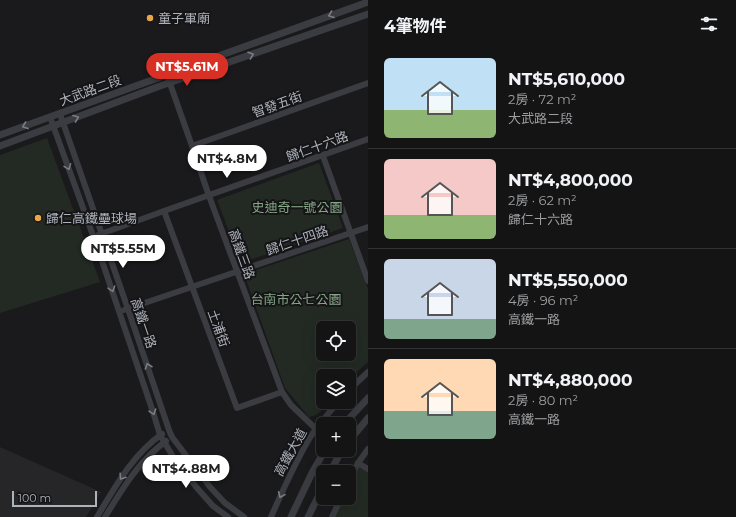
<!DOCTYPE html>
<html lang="zh-TW">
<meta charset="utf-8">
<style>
:root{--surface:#141415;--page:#1d1d1e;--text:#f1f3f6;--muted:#9d9ea0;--line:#333334;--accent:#d93025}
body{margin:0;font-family:Montserrat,"Noto Sans TC",sans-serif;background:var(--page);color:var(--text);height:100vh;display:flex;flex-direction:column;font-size:15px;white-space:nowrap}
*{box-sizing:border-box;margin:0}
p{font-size:13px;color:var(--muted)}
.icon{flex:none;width:22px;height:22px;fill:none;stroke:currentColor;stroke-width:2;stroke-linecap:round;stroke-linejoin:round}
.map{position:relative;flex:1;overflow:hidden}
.panel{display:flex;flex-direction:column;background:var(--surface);width:368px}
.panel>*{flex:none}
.controls{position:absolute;left:316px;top:321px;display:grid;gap:8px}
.controls a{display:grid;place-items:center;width:40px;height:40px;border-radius:6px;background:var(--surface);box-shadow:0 4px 16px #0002,0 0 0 1px var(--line);font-size:20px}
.scale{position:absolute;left:12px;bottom:10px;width:85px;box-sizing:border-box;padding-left:4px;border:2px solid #adb2bb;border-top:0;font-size:11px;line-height:14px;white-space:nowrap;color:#adb2bb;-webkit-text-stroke:3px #151517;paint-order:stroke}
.price{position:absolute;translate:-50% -34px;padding:0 9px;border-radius:14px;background:#fff;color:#222;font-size:13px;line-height:26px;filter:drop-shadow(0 1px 2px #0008)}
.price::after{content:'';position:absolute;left:50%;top:24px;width:12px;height:9px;margin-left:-6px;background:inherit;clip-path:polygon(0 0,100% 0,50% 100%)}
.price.selected{background:var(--accent);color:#fff}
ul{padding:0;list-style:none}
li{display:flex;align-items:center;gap:12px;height:100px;padding:0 16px}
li+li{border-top:1px solid var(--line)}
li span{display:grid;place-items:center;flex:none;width:112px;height:80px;border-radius:6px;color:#555}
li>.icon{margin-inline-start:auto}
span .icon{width:48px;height:48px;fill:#fffc;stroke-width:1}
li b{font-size:17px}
h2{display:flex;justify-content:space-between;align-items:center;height:48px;padding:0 16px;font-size:17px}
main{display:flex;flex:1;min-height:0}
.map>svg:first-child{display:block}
</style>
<main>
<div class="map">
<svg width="368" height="517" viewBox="0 0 368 517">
<rect width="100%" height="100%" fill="#1a1a1c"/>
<!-- built -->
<polygon fill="#262629" points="0,447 101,492 86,517 0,517"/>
<!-- green -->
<g fill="#222a23" fill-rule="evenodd">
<polygon points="47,138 100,282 0,313 0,155"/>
<polygon points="319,163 343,228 241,263 217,200"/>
<path d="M349 239 368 289V362L349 379V376H323V402H328C322 409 319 416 309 417L285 388 244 274ZM323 328H349V354H323Z"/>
<polygon points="359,464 368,469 368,517 332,517 342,498 349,498 349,484"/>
</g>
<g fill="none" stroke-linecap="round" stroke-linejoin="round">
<!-- minor -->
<g stroke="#3b3c41" stroke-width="6">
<polyline points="167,75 192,146 209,196 282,392 291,405 316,429"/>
<polyline points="60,114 128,309 169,430 172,437 210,487 225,503 244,517"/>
<polyline points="50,117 99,252 153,412 160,435 175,460 197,488 213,506 228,517"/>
<polyline points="192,146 368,83"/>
<polyline points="323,156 368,281"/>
<polyline points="164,211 237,408 282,392"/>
<polyline points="98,235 164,211 368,139"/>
<polyline points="124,310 368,227"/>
<polyline points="349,390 368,372"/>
<polyline points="358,463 368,469"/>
<polyline points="349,481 358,463 368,449"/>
<path d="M97 517C115 487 133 454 162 434"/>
<path d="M105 517C123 488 138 462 166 441"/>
<path d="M271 517C283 490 295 462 311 436 319 424 329 413 338 402"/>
<polyline points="332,517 341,498"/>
</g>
<!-- tertiary -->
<g stroke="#3b3c41" stroke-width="7">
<polyline points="0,135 368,2"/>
<polyline points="0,146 160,86 368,14"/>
<polyline points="344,424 368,398"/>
<polyline points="349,441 368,418"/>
<polyline points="330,472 342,450"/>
<polyline points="291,517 312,473 325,450"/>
<polyline points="308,517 323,487"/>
</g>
</g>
<!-- one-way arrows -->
<defs><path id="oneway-chevron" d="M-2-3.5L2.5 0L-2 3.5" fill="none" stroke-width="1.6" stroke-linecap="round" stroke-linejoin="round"/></defs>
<g stroke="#7a7d84">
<use href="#oneway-chevron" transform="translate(331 15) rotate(160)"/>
<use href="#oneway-chevron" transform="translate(251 55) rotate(-19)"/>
<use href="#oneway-chevron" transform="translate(76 118) rotate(-21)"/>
<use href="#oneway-chevron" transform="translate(25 126) rotate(160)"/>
<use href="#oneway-chevron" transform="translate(68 167) rotate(69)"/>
<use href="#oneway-chevron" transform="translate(112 289) rotate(72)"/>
<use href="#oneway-chevron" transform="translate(148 366) rotate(-109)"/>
<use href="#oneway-chevron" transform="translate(153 412) rotate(72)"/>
<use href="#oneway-chevron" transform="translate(122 477) rotate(123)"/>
<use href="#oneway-chevron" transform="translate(281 495) rotate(114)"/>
</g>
<!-- markers -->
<g fill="#e8a746" stroke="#151517" stroke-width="1.5">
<circle cx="150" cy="18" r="4"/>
<circle cx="38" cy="218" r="4"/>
</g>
<g text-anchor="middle" stroke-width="4" stroke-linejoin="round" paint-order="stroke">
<!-- poi labels -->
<g font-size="13" fill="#adb2bb" stroke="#151517" text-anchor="start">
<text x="158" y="23">童子軍廟</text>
<text x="46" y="223">歸仁高鐵壘球場</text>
</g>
<!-- street labels -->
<g font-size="13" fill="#adb2bb" stroke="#151517">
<text transform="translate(90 90) rotate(-20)" y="5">大武路二段</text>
<text transform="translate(277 104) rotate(-20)" y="5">智發五街</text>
<text transform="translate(317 146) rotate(-20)" y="5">歸仁十六路</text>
<text transform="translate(297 240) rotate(-19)" y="5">歸仁十四路</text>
<text transform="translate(242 254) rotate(70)" y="5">高鐵三路</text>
<text transform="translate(144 323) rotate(71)" y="5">高鐵一路</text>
<text transform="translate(219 328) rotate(70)" y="5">土浦街</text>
<text transform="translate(290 452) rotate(-61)" y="5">高鐵大道</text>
</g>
<!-- park labels -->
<g font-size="13" fill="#86a486" stroke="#151517">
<text x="297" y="212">史迪奇一號公園</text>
<text x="296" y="304">台南市公七公園</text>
</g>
</g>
</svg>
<div class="controls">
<a><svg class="icon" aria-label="locate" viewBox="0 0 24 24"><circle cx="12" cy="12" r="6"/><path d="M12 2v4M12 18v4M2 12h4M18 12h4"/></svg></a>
<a><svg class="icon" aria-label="layers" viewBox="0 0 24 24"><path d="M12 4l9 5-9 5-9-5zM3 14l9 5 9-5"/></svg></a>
<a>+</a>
<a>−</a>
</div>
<div class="scale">100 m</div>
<b class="price selected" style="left:187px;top:87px">NT$5.61M</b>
<b class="price" style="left:227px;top:179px">NT$4.8M</b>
<b class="price" style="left:123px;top:269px">NT$5.55M</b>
<b class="price" style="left:186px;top:489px">NT$4.88M</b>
</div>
<section class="panel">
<h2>4筆物件<svg class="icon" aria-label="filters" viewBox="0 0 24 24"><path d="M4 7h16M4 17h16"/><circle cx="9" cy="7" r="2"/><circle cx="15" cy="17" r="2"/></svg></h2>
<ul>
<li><span style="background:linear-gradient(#bfe0f5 65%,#8fb573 0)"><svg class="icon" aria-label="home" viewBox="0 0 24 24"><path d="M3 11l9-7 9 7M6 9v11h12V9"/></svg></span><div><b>NT$5,610,000</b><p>2房 · 72 m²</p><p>大武路二段</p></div></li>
<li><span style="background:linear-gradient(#f6c9c9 70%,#8fb573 0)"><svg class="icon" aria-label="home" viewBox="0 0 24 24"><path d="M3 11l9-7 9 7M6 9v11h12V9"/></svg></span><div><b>NT$4,800,000</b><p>2房 · 62 m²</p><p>歸仁十六路</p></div></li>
<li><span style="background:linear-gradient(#c9d6e8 75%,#7fa58c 0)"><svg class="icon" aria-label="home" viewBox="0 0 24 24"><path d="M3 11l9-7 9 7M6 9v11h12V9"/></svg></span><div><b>NT$5,550,000</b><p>4房 · 96 m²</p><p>高鐵一路</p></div></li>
<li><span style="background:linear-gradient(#ffd9b3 65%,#7fa58c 0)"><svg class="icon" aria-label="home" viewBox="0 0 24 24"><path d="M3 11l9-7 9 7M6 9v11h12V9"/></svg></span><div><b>NT$4,880,000</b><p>2房 · 80 m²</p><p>高鐵一路</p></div></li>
</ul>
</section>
</main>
